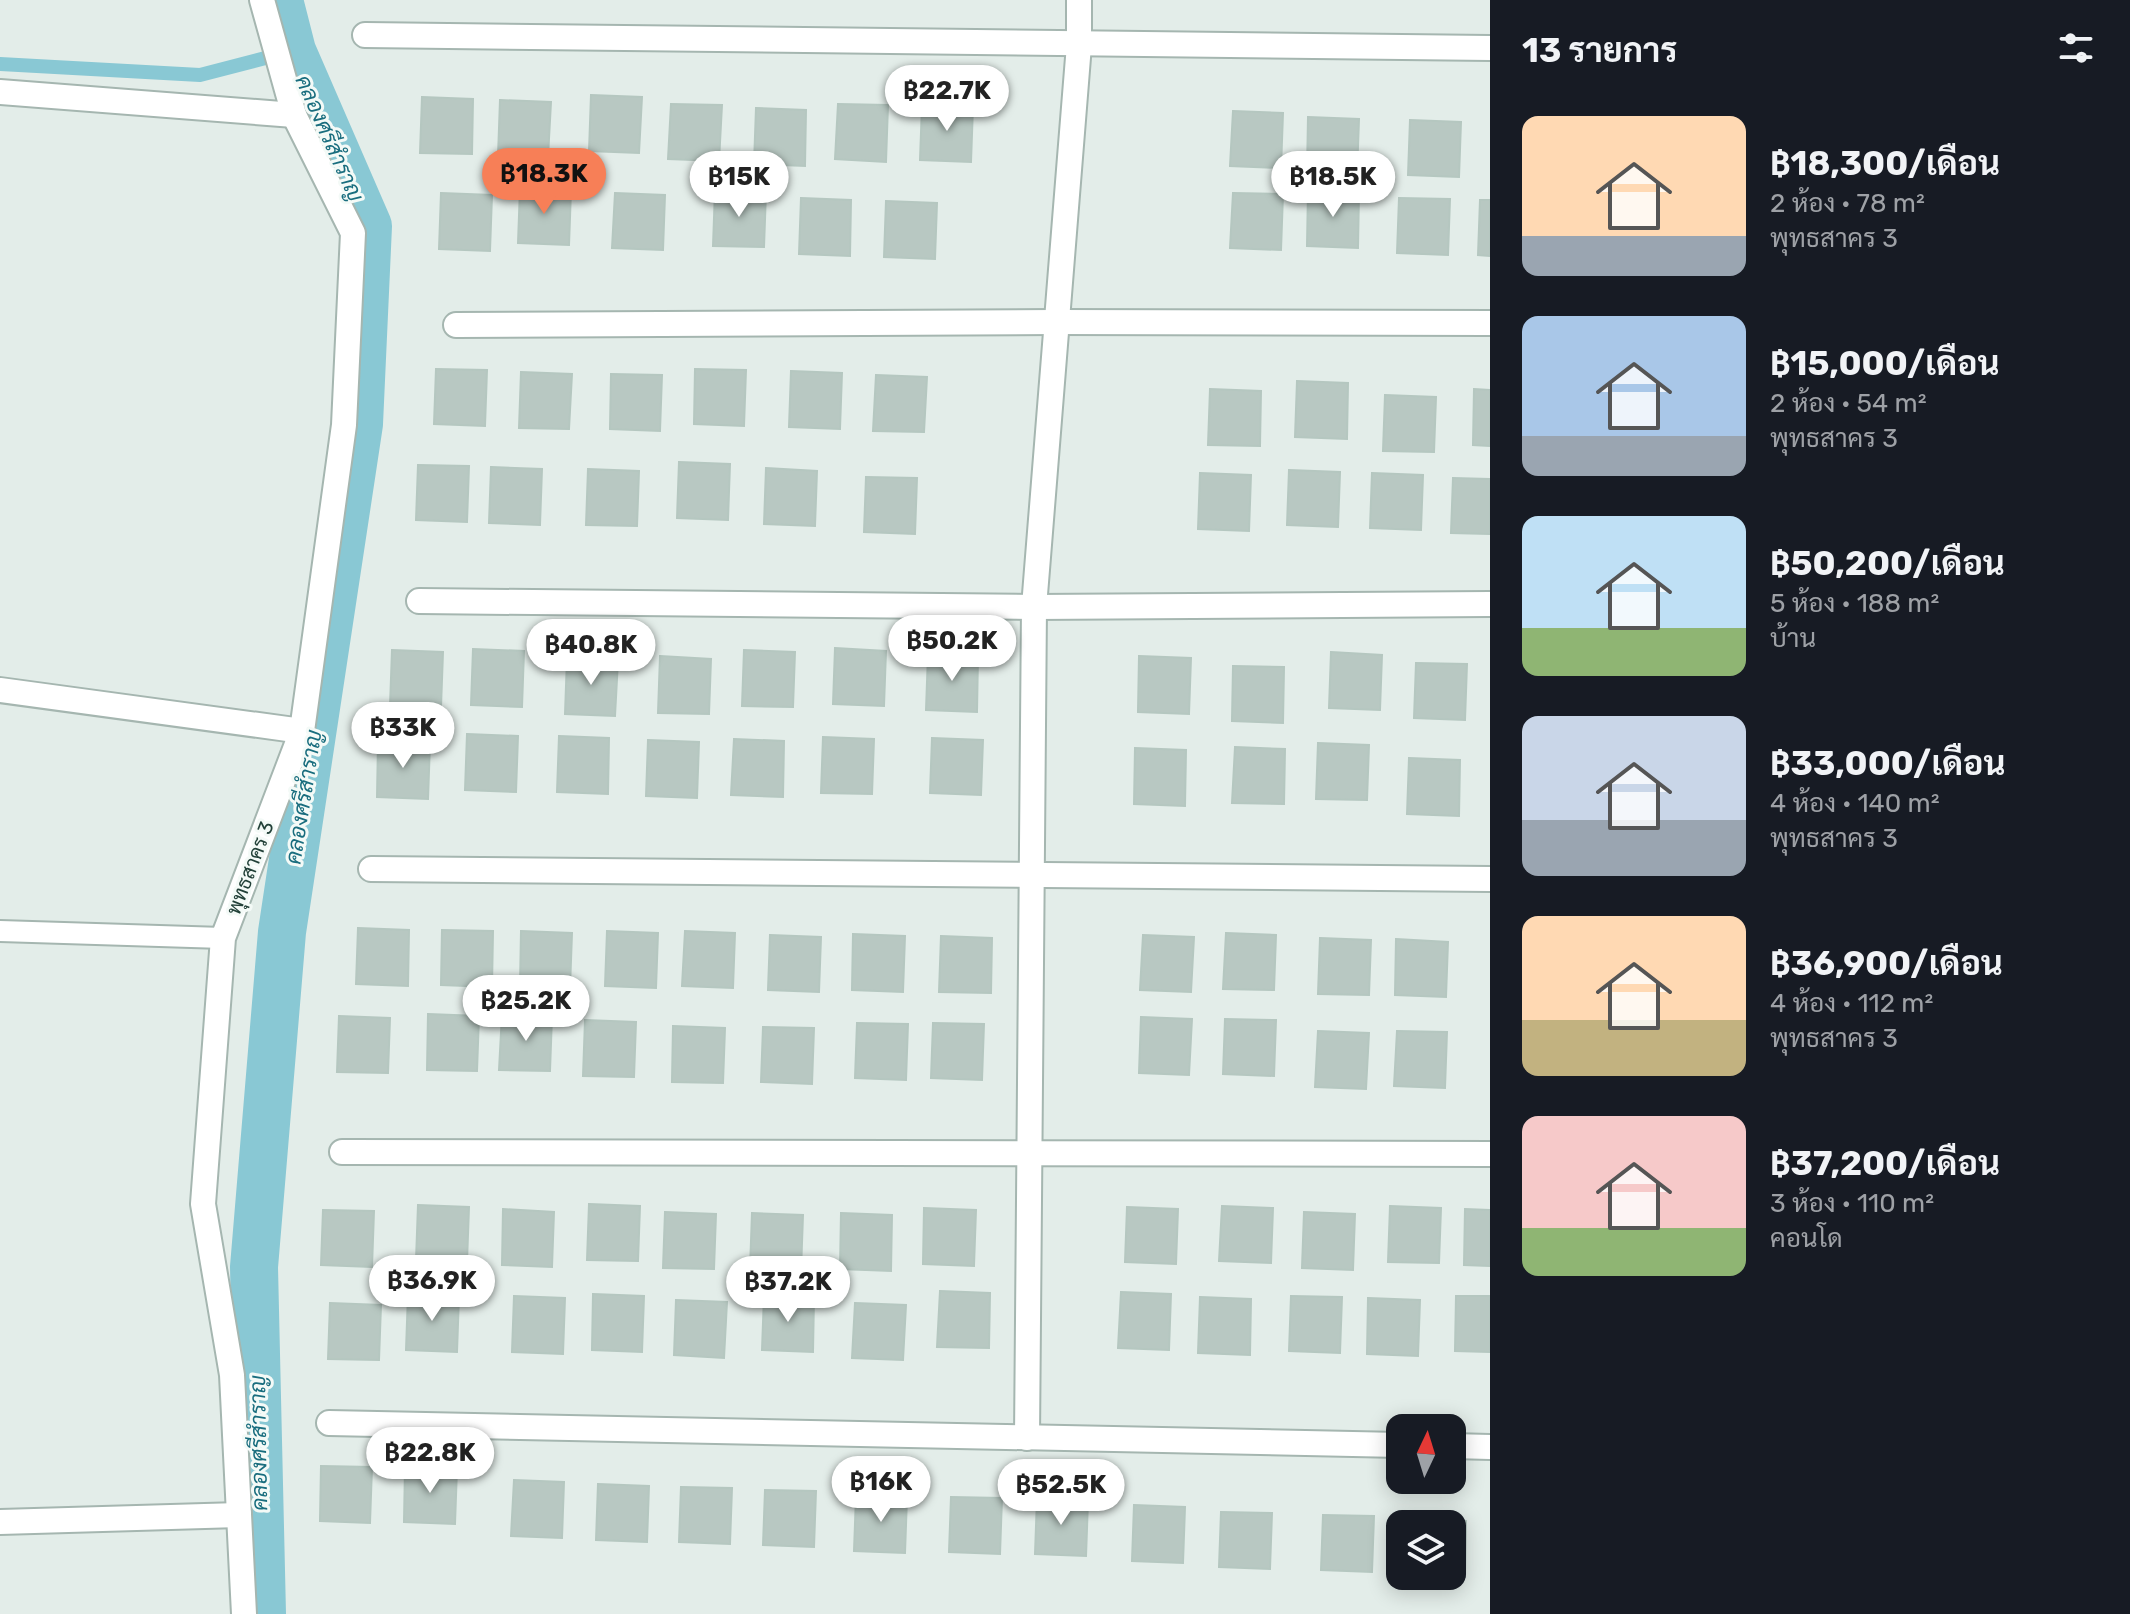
<!DOCTYPE html>
<html lang="th">
<meta charset="utf-8">
<style>
:root{--surface:#171b24;--page:#20242c;--text:#f1f3f6;--muted:#9ea1a6;--accent:#f77f57}
body{margin:0;font-family:Rubik,Sarabun,sans-serif;background:var(--page);color:var(--text);height:100vh;display:flex;flex-direction:column;font-size:30px;white-space:nowrap}
*{box-sizing:border-box;margin:0}
p{font-size:26px;color:var(--muted)}
.icon{flex:none;width:44px;height:44px;fill:none;stroke:currentColor;stroke-width:2;stroke-linecap:round;stroke-linejoin:round}
.map{position:relative;flex:1;overflow:hidden}
.side{display:flex;flex-direction:column;background:var(--surface);width:640px}
.side>*{flex:none}
.needle{width:52px;rotate:4deg}
.fabs{position:absolute;left:1386px;top:1414px;display:grid;gap:16px}
.fabs a{display:grid;place-items:center;width:80px;height:80px;border-radius:16px;background:var(--surface);box-shadow:0 4px 20px #0003;font-size:40px}
.price{position:absolute;translate:-50% -68px;padding:0 18px;border-radius:28px;background:#fff;color:#222;font-size:26px;line-height:52px;filter:drop-shadow(0 2px 4px #0008)}
.price::after{content:'';position:absolute;left:50%;top:48px;width:24px;height:18px;margin-left:-12px;background:inherit;clip-path:polygon(0 0,100% 0,50% 100%)}
.price.on{background:var(--accent);color:#111}
ul{padding:0;list-style:none}
li{display:flex;align-items:center;gap:24px;height:200px;padding:0 32px}
li span{display:grid;place-items:center;flex:none;width:224px;height:160px;border-radius:16px;color:#555}
li>.icon{margin-inline-start:auto}
span .icon{width:96px;height:96px;fill:#fffc;stroke-width:1}
li b{font-size:34px}
h2{display:flex;justify-content:space-between;align-items:center;height:96px;padding:0 32px;font-size:34px}
main{display:flex;flex:1;min-height:0}
.map>svg:first-child{display:block}
</style>
<main>
<div class="map">
<svg width="1490" height="1614" viewBox="0 0 1490 1614">
<rect width="100%" height="100%" fill="#e3ede9"/>
<g fill="none" stroke-linecap="round" stroke-linejoin="round">
<!-- stream -->
<polyline stroke="#89c8d4" stroke-width="14" points="0,64 200,75 292,51"/>
<!-- canal -->
<polyline stroke="#89c8d4" stroke-width="48" points="262,1614 254,1267 282,932 359,424 368,226 292,51 279,0"/>
</g>
<!-- building -->
<g fill="#b8c8c2" stroke="#b5c7c0" stroke-width="2">
<polygon points="591,95 642,97 639,153 589,151"/>
<polygon points="422,97 473,99 472,154 420,153"/>
<polygon points="500,100 551,102 548,157 498,156"/>
<polygon points="671,104 722,105 719,161 668,159"/>
<polygon points="838,104 888,105 886,162 835,159"/>
<polygon points="922,105 973,106 971,162 920,160"/>
<polygon points="756,108 806,110 805,166 754,164"/>
<polygon points="1233,111 1283,113 1281,168 1230,166"/>
<polygon points="1308,117 1359,119 1357,174 1307,172"/>
<polygon points="1410,120 1461,122 1459,177 1408,175"/>
<polygon points="520,188 571,190 569,245 518,243"/>
<polygon points="715,190 766,192 764,247 713,246"/>
<polygon points="1308,190 1359,192 1358,248 1307,246"/>
<polygon points="441,193 492,195 490,251 439,249"/>
<polygon points="615,193 665,195 663,250 612,248"/>
<polygon points="1233,193 1283,194 1281,250 1230,248"/>
<polygon points="801,198 851,200 850,256 799,254"/>
<polygon points="1399,198 1450,199 1448,255 1397,253"/>
<polygon points="1480,200 1490,200 1490,256 1478,255"/>
<polygon points="886,201 937,203 935,259 884,257"/>
<polygon points="436,369 487,370 485,426 434,424"/>
<polygon points="695,369 746,370 744,426 694,424"/>
<polygon points="791,371 842,373 840,429 789,427"/>
<polygon points="521,372 572,374 569,429 519,428"/>
<polygon points="611,374 662,375 660,431 610,429"/>
<polygon points="876,375 927,377 924,432 873,431"/>
<polygon points="1297,381 1348,383 1347,439 1295,437"/>
<polygon points="1210,389 1261,391 1260,446 1208,445"/>
<polygon points="1474,389 1490,390 1490,446 1473,445"/>
<polygon points="1385,395 1436,397 1434,452 1383,451"/>
<polygon points="679,462 730,464 728,520 677,518"/>
<polygon points="418,465 469,466 467,522 416,520"/>
<polygon points="491,467 542,469 540,525 489,523"/>
<polygon points="766,468 817,471 815,526 764,524"/>
<polygon points="588,469 639,471 637,526 586,525"/>
<polygon points="1289,470 1340,472 1338,527 1287,525"/>
<polygon points="1200,473 1251,475 1249,531 1198,529"/>
<polygon points="1372,473 1423,475 1421,530 1370,528"/>
<polygon points="866,477 917,478 915,534 864,532"/>
<polygon points="1453,478 1490,479 1490,534 1451,533"/>
<polygon points="835,648 886,651 884,706 833,704"/>
<polygon points="473,649 524,651 522,707 471,705"/>
<polygon points="392,650 443,652 441,707 390,706"/>
<polygon points="744,650 795,652 793,707 742,706"/>
<polygon points="1331,652 1382,655 1380,710 1329,708"/>
<polygon points="928,654 978,656 977,712 926,710"/>
<polygon points="660,656 711,659 709,714 658,713"/>
<polygon points="1139,656 1191,658 1189,714 1138,712"/>
<polygon points="567,658 618,660 615,716 565,714"/>
<polygon points="1416,663 1467,664 1465,720 1414,718"/>
<polygon points="1233,666 1284,667 1283,723 1232,721"/>
<polygon points="467,734 518,736 516,792 465,790"/>
<polygon points="559,736 609,738 608,794 557,792"/>
<polygon points="823,737 874,739 872,794 821,793"/>
<polygon points="932,738 983,740 981,795 930,793"/>
<polygon points="734,739 784,741 783,797 731,795"/>
<polygon points="648,740 699,742 697,798 646,796"/>
<polygon points="378,742 430,743 428,799 377,797"/>
<polygon points="1318,743 1369,745 1367,800 1316,799"/>
<polygon points="1235,747 1285,749 1284,804 1232,803"/>
<polygon points="1135,748 1186,750 1185,806 1134,804"/>
<polygon points="1409,758 1460,760 1459,816 1407,814"/>
<polygon points="358,928 409,930 408,986 356,984"/>
<polygon points="442,930 493,931 492,987 441,985"/>
<polygon points="521,931 572,933 570,988 520,986"/>
<polygon points="607,931 658,933 656,988 605,986"/>
<polygon points="685,931 735,933 733,988 682,986"/>
<polygon points="1226,933 1276,935 1274,990 1223,989"/>
<polygon points="853,934 905,936 903,992 852,990"/>
<polygon points="770,935 821,937 819,992 768,990"/>
<polygon points="1143,935 1194,937 1191,992 1140,990"/>
<polygon points="941,936 992,938 991,993 939,992"/>
<polygon points="1320,938 1371,940 1369,995 1318,994"/>
<polygon points="1396,939 1448,942 1446,997 1395,995"/>
<polygon points="428,1014 479,1016 477,1071 427,1070"/>
<polygon points="502,1014 552,1016 550,1071 499,1070"/>
<polygon points="339,1016 390,1018 388,1073 337,1072"/>
<polygon points="1141,1017 1192,1019 1189,1075 1139,1073"/>
<polygon points="1225,1019 1276,1020 1274,1076 1223,1074"/>
<polygon points="585,1020 636,1022 634,1077 583,1076"/>
<polygon points="857,1023 908,1024 906,1080 855,1078"/>
<polygon points="933,1023 984,1024 982,1080 931,1078"/>
<polygon points="673,1026 725,1028 723,1083 672,1082"/>
<polygon points="763,1027 814,1028 812,1084 761,1082"/>
<polygon points="1318,1031 1369,1033 1366,1089 1315,1087"/>
<polygon points="1397,1031 1447,1032 1445,1088 1394,1086"/>
<polygon points="589,1204 640,1206 638,1261 587,1260"/>
<polygon points="418,1205 469,1207 467,1262 416,1260"/>
<polygon points="1222,1206 1273,1208 1271,1263 1219,1261"/>
<polygon points="1390,1206 1441,1208 1439,1263 1388,1262"/>
<polygon points="1127,1207 1178,1209 1176,1264 1125,1262"/>
<polygon points="924,1208 976,1210 974,1266 923,1264"/>
<polygon points="503,1209 554,1212 552,1267 502,1265"/>
<polygon points="1465,1209 1490,1210 1490,1266 1464,1265"/>
<polygon points="323,1210 374,1211 372,1267 321,1265"/>
<polygon points="665,1212 716,1214 714,1269 663,1268"/>
<polygon points="1304,1212 1355,1214 1353,1270 1302,1268"/>
<polygon points="752,1213 803,1215 801,1271 750,1269"/>
<polygon points="841,1213 892,1215 891,1271 840,1269"/>
<polygon points="940,1291 990,1293 989,1348 937,1347"/>
<polygon points="1121,1292 1171,1294 1169,1350 1118,1348"/>
<polygon points="408,1294 459,1296 457,1352 406,1350"/>
<polygon points="593,1294 644,1296 642,1352 592,1350"/>
<polygon points="764,1295 814,1297 813,1352 762,1350"/>
<polygon points="514,1296 565,1298 563,1354 512,1352"/>
<polygon points="1291,1296 1342,1297 1340,1353 1289,1351"/>
<polygon points="1456,1296 1490,1296 1490,1352 1455,1351"/>
<polygon points="1200,1297 1251,1299 1250,1355 1198,1353"/>
<polygon points="1368,1298 1420,1300 1418,1356 1367,1354"/>
<polygon points="676,1300 727,1302 724,1358 674,1355"/>
<polygon points="330,1303 381,1305 379,1360 328,1359"/>
<polygon points="855,1303 906,1305 903,1360 852,1358"/>
<polygon points="321,1466 372,1467 370,1523 320,1521"/>
<polygon points="405,1467 457,1468 455,1524 404,1522"/>
<polygon points="514,1480 564,1482 562,1538 511,1536"/>
<polygon points="598,1484 649,1486 647,1542 596,1540"/>
<polygon points="681,1487 732,1488 730,1544 679,1542"/>
<polygon points="765,1490 816,1491 814,1547 763,1545"/>
<polygon points="856,1496 907,1497 905,1553 854,1551"/>
<polygon points="951,1497 1002,1498 1000,1554 949,1552"/>
<polygon points="1037,1498 1088,1501 1086,1556 1035,1554"/>
<polygon points="1134,1505 1185,1507 1183,1563 1132,1561"/>
<polygon points="1221,1512 1272,1513 1270,1569 1219,1567"/>
<polygon points="1323,1515 1374,1516 1372,1572 1321,1570"/>
<polygon points="1415,1520 1466,1521 1465,1577 1439,1576 1452,1576 1452,1524 1415,1524"/>
</g>
<g fill="none" stroke-linecap="round" stroke-linejoin="round">
<defs>
<polyline id="lane" points="0,931 223,938"/>
<g id="street">
<polyline points="365,35 1490,48"/>
<polyline points="0,92 294,115"/>
<polyline points="456,325 1056,322 1490,323"/>
<polyline points="419,601 1034,607 1490,604"/>
<polyline points="0,690 302,731"/>
<polyline points="371,869 1490,879"/>
<polyline points="342,1152 1490,1154"/>
<polyline points="329,1423 1400,1445"/>
<polyline points="1027,1438 1034,607 1079,45 1079,0"/>
<polyline points="1452,1446 1490,1447"/>
<polyline points="0,1522 239,1515"/>
<polyline points="244,1614 232,1375 203,1204 223,938 302,731 344,425 353,233 294,115 262,0"/>
</g>
</defs>
<!-- lane casing -->
<use href="#lane" stroke="#a5b6b0" stroke-width="24"/>
<!-- street casing -->
<use href="#street" stroke="#a5b6b0" stroke-width="28"/>
<!-- lane -->
<use href="#lane" stroke="#fff" stroke-width="20"/>
<!-- street -->
<use href="#street" stroke="#fff" stroke-width="24"/>
</g>
<g text-anchor="middle" stroke-width="6" stroke-linejoin="round" paint-order="stroke">
<!-- street labels -->
<g font-size="20" fill="#224038" stroke="#f4faf7">
<text transform="translate(250 868) rotate(-69)" y="7">พุทธสาคร 3</text>
</g>
<!-- water labels -->
<g font-size="22" font-style="italic" fill="#196d7e" stroke="#f4faf7">
<text transform="translate(330 138) rotate(66)" y="8">คลองศรีสำราญ</text>
<text transform="translate(303 797) rotate(-81)" y="8">คลองศรีสำราญ</text>
<text transform="translate(258 1443) rotate(-91)" y="8">คลองศรีสำราญ</text>
</g>
</g>
</svg>
<div class="fabs">
<a><svg class="needle" viewBox="-14 -14 28 28"><path d="M0-13l5 13h-10z" fill="#e53935"/><path d="M0 13l5-13h-10z" fill="#9ea1a6"/></svg></a>
<a><svg class="icon" aria-label="layers" viewBox="0 0 24 24"><path d="M12 4l9 5-9 5-9-5zM3 14l9 5 9-5"/></svg></a>
</div>
<b class="price" style="left:947px;top:133px">฿22.7K</b>
<b class="price on" style="left:544px;top:216px">฿18.3K</b>
<b class="price" style="left:739px;top:219px">฿15K</b>
<b class="price" style="left:1333px;top:219px">฿18.5K</b>
<b class="price" style="left:952px;top:683px">฿50.2K</b>
<b class="price" style="left:591px;top:687px">฿40.8K</b>
<b class="price" style="left:403px;top:770px">฿33K</b>
<b class="price" style="left:526px;top:1043px">฿25.2K</b>
<b class="price" style="left:432px;top:1323px">฿36.9K</b>
<b class="price" style="left:788px;top:1324px">฿37.2K</b>
<b class="price" style="left:430px;top:1495px">฿22.8K</b>
<b class="price" style="left:881px;top:1524px">฿16K</b>
<b class="price" style="left:1061px;top:1527px">฿52.5K</b>
</div>
<section class="side">
<h2>13 รายการ<svg class="icon" aria-label="filters" viewBox="0 0 24 24"><path d="M4 7h16M4 17h16"/><circle cx="9" cy="7" r="2"/><circle cx="15" cy="17" r="2"/></svg></h2>
<ul>
<li><span style="background:linear-gradient(#ffd9b3 75%,#9aa5b1 0)"><svg class="icon" aria-label="home" viewBox="0 0 24 24"><path d="M3 11l9-7 9 7M6 9v11h12V9"/></svg></span><div><b>฿18,300/เดือน</b><p>2 ห้อง · 78 m²</p><p>พุทธสาคร 3</p></div></li>
<li><span style="background:linear-gradient(#a9c7e8 75%,#9aa5b1 0)"><svg class="icon" aria-label="home" viewBox="0 0 24 24"><path d="M3 11l9-7 9 7M6 9v11h12V9"/></svg></span><div><b>฿15,000/เดือน</b><p>2 ห้อง · 54 m²</p><p>พุทธสาคร 3</p></div></li>
<li><span style="background:linear-gradient(#bfe0f5 70%,#8fb573 0)"><svg class="icon" aria-label="home" viewBox="0 0 24 24"><path d="M3 11l9-7 9 7M6 9v11h12V9"/></svg></span><div><b>฿50,200/เดือน</b><p>5 ห้อง · 188 m²</p><p>บ้าน</p></div></li>
<li><span style="background:linear-gradient(#c9d6e8 65%,#9aa5b1 0)"><svg class="icon" aria-label="home" viewBox="0 0 24 24"><path d="M3 11l9-7 9 7M6 9v11h12V9"/></svg></span><div><b>฿33,000/เดือน</b><p>4 ห้อง · 140 m²</p><p>พุทธสาคร 3</p></div></li>
<li><span style="background:linear-gradient(#ffd9b3 65%,#c2b280 0)"><svg class="icon" aria-label="home" viewBox="0 0 24 24"><path d="M3 11l9-7 9 7M6 9v11h12V9"/></svg></span><div><b>฿36,900/เดือน</b><p>4 ห้อง · 112 m²</p><p>พุทธสาคร 3</p></div></li>
<li><span style="background:linear-gradient(#f6c9c9 70%,#8fb573 0)"><svg class="icon" aria-label="home" viewBox="0 0 24 24"><path d="M3 11l9-7 9 7M6 9v11h12V9"/></svg></span><div><b>฿37,200/เดือน</b><p>3 ห้อง · 110 m²</p><p>คอนโด</p></div></li>
</ul>
</section>
</main>
